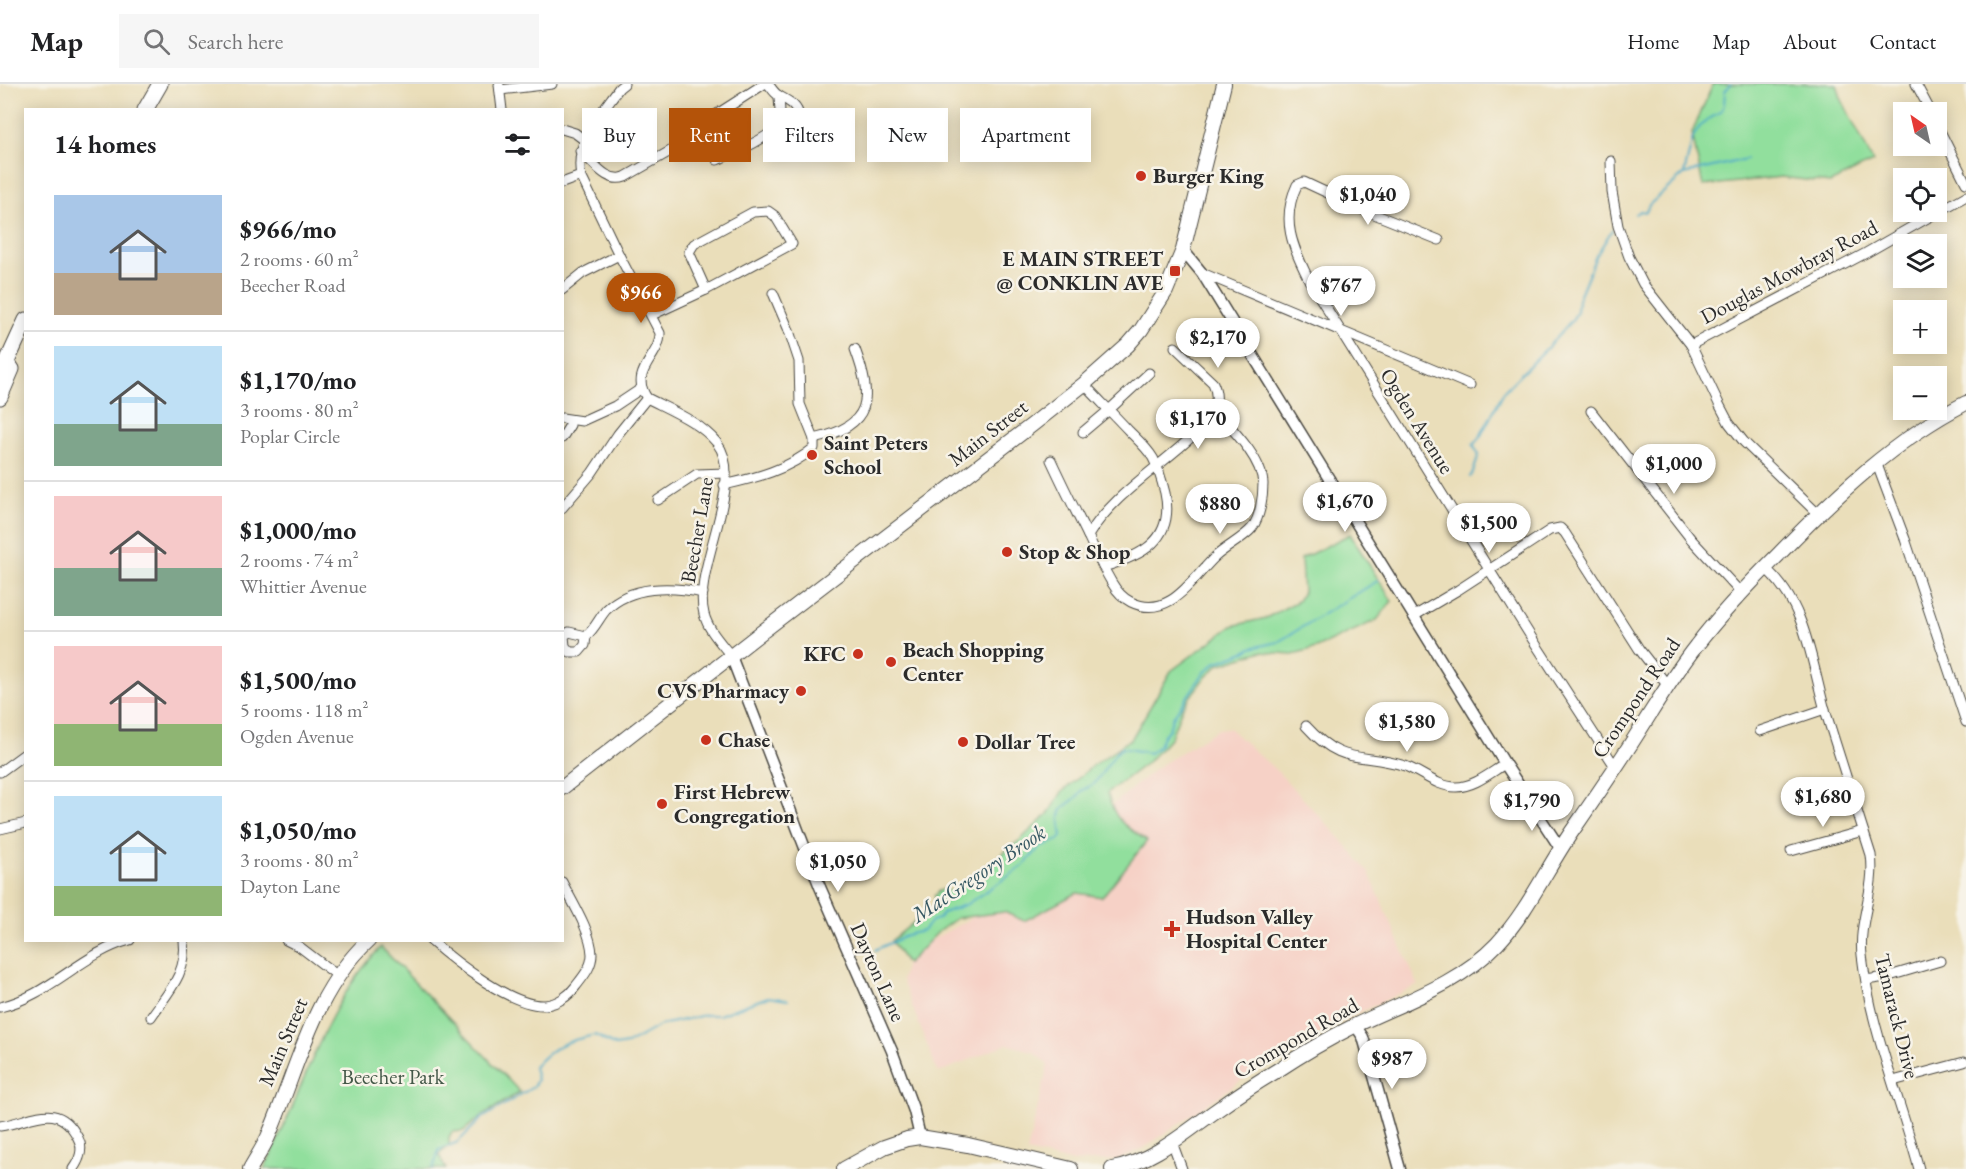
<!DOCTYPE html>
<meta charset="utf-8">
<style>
:root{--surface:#fff;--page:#f6f6f6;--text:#202124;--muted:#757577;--line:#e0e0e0;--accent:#b45309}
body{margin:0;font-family:"EB Garamond",serif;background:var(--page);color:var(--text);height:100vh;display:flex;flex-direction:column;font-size:22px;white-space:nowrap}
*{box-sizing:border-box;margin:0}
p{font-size:20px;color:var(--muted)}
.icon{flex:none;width:33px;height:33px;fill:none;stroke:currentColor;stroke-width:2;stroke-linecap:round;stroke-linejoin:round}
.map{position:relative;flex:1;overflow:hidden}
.drawer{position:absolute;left:24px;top:24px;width:540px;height:834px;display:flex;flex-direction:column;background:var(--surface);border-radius:0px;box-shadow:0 3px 15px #0003}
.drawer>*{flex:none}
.top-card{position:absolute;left:582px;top:24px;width:570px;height:54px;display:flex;gap:12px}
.needle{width:39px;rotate:326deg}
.tools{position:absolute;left:1893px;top:18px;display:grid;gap:12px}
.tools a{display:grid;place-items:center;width:54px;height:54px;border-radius:0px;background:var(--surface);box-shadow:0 3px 15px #0003;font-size:30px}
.price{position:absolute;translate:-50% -51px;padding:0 14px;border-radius:21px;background:#fff;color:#222;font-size:20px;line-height:39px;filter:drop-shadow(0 2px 3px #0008)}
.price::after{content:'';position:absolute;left:50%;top:36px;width:18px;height:14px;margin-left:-9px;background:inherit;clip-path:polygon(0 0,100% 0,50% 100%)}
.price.selected{background:var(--accent);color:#fff}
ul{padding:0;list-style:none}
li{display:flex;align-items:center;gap:18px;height:150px;padding:0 30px}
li+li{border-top:2px solid var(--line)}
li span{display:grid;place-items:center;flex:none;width:168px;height:120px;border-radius:0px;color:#555}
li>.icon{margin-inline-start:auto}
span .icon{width:72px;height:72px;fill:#fffc;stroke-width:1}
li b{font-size:26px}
h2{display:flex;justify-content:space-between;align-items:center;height:72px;padding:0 30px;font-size:26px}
.chip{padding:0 21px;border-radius:0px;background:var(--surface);box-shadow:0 3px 15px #0003;font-size:21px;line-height:54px}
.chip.selected{background:var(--accent);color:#fff}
header{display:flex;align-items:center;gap:36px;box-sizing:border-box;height:84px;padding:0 30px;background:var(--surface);border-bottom:2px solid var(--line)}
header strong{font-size:28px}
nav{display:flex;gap:33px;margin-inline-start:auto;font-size:21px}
.search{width:420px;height:54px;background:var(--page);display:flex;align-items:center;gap:15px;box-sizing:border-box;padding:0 21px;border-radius:0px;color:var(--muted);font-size:22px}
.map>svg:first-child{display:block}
</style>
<header>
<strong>Map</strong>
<div class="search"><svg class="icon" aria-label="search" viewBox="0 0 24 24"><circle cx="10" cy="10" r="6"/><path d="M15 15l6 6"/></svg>Search here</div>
<nav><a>Home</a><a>Map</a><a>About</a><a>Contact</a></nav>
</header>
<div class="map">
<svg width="1966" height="1085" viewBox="0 0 1966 1085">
<rect width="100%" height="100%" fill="#f7f3e8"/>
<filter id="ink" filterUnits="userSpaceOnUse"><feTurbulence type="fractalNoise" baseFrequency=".0167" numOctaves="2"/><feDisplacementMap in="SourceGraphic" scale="12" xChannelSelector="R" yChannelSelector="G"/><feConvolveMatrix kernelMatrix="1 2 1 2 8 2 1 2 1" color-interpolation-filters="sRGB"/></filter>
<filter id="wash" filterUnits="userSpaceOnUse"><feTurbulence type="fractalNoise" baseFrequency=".008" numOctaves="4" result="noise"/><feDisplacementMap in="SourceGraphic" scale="24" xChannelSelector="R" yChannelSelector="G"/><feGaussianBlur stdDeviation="1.35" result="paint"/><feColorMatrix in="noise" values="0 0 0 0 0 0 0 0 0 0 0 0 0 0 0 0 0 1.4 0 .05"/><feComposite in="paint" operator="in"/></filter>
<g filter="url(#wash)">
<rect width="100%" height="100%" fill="#eadeba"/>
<!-- built -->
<polygon fill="#f6d1c6" points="1229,644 1279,689 1342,756 1369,789 1418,901 1343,936 1249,991 1147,1062 1119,1076 1071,1078 1027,1068 1048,981 1034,968 1007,960 938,989 902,896 908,869 994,821 1155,685 1218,645"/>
<!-- green -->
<g fill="#91df9d" stroke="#5e8564" stroke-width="1.5">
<polygon points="1713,0 1837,0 1841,14 1873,78 1830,99 1781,93 1703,102 1692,49"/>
<path d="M1350 450 1392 517 1377 536 1316 564 1293 570 1259 568 1218 581 1202 597 1182 624 1171 653 1149 677 1107 709C1116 738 1123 741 1147 757L1102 813 1077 809 1024 837 1004 828 957 834 939 847 907 880 891 857 934 822V812L939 807 946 805 951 809 1020 756 1048 730 1062 708 1091 683 1132 654 1171 587 1232 542 1266 534 1298 517 1303 508 1301 475Z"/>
<path d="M381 863 520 1008 483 1031 463 1047 452 1048 449 1053V1061L439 1071 446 1085H264C303 1010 321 925 381 863Z"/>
</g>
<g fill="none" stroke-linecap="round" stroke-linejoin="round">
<!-- stream -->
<g stroke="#48a9c7" stroke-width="2">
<polyline points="1684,90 1693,53 1701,41 1721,27 1724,21 1725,7 1731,0"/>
<polyline points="1635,130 1640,127 1646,128 1649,121 1684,90 1746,75"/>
<path d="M1470 393C1476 386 1475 379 1479 371L1473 361 1480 353 1504 307 1548 263 1572 236 1577 228 1578 215 1596 172 1612 146"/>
<path d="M875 866 910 850 923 847 931 837 938 835 943 829 967 820 1022 783 1040 763 1059 756 1062 752C1061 746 1059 738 1060 732 1061 719 1077 718 1081 707L1094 700 1116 669 1122 664 1150 669 1159 662 1163 652 1169 645 1173 633 1204 589 1215 579 1247 567 1251 564 1278 558 1379 496"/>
<path d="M433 1085 439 1066 458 1058 481 1035 533 1003 537 996 534 983C554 961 566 957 595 951L615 962 627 960 661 941 705 931H719L768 913 788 916"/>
</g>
</g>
</g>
<g filter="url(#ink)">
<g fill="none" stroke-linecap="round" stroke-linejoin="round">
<defs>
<g id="minor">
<path d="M624 0 619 4C600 31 574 57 581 92L619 171 660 249C661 273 628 287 647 314 670 326 700 338 717 359 747 398 692 484 704 530 708 546 721 559 731 572"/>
<path d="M768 0C771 3 774 9 778 11 787 17 797 20 799 32 792 38 789 36 780 34"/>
<polyline points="1916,0 1931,28"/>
<polyline points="499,1 502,26"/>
<polyline points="500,6 552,0"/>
<polyline points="714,32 764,0"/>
<polyline points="1936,39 1966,99"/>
<polyline points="562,45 575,49 583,55"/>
<path d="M580 67C593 77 606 100 625 93L679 62"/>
<path d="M717 76C731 70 773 53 778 40 782 32 779 21 779 12"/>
<polyline points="1611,77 1612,108 1618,142 1629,173 1643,200 1691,261 1719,320 1729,339 1744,358 1818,430"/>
<polyline points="562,99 581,92"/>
<polygon points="768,127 775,132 792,160 706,206 689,168 694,160 753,128"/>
<path d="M1439 156 1364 126 1304 98 1297 101C1280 137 1293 163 1309 196L1533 556 1616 684"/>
<polyline points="1202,189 1470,301"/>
<polyline points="562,206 583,189 619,171"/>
<polyline points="652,231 706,206"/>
<polyline points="1691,261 1866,169 1966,112"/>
<path d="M1084 300C1099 316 1114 331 1129 347 1137 355 1147 364 1153 374 1159 385 1162 397 1165 409 1175 456 1142 472 1103 483"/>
<polyline points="1591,327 1691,455 1741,509"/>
<polyline points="562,334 582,337 615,322 642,304"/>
<polyline points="1083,348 1109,326 1149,289"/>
<polyline points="562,354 570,341 570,336"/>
<path d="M814 355C873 342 873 314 855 265"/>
<path d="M1051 376C1063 402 1076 428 1089 454 1096 469 1103 484 1112 499 1116 506 1123 514 1131 518 1170 537 1193 493 1216 472 1226 463 1245 453 1252 444 1260 433 1263 414 1263 400 1262 374 1231 344 1214 325"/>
<polyline points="1876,378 1905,455 1966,638"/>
<path d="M724 401C756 394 789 385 814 364V355L800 320 799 277 788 244 773 209"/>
<polyline points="658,416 697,390 726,389"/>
<polyline points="562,424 592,389 618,350 647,314"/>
<path d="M1088 452C1105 424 1131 403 1157 382 1173 369 1205 345 1213 326 1218 317 1217 308 1213 299L1175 263"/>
<path d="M1765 484C1806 519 1811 577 1825 626 1840 674 1856 723 1871 771 1876 805 1858 837 1862 871 1870 944 1900 1014 1919 1085"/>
<polyline points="1414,532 1458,506 1550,446 1560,444 1565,449 1639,565 1668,602"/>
<polygon points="569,548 586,552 585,561 579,568 570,568 565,562 564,552"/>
<path d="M586 552C595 545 599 534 606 526 631 501 671 502 703 509"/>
<path d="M1306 642C1343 683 1361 668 1405 682 1422 688 1437 703 1456 703 1474 703 1490 689 1505 680"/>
<polyline points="1760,647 1825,625"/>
<polyline points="0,688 26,669"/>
<polyline points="0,745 26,739"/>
<polyline points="1791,767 1863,747"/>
<polyline points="286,856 300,863 338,892"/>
<path d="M430 856C455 878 512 923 545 921 557 920 569 912 576 902 583 893 592 883 592 870 591 847 572 818 562 798"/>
<polyline points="1866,896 1886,893 1940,877"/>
<path d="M0 923C49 912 82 869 130 856"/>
<path d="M151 933C168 908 188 889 184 856"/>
<polyline points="1893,997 1964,978"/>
<path d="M0 1042C31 1038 58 1014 78 1054 84 1065 80 1075 73 1085"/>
<polyline points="1172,1058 1182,1085"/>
</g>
<g id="tertiary">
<polyline points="1183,166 1202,189 1505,680 1560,764"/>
<polyline points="731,572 820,803 892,967 914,1027 920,1053"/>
<polyline points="1355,941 1363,953 1400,1085"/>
</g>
<g id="primary">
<polyline points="562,704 758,551 1032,341 1084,300 1128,261 1141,246 1166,207 1183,166 1224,0"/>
<path d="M250 1085C256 1074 263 1064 268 1053 298 984 312 909 369 856"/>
<polyline points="844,1085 884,1063 907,1055 920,1053 968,1061 1071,1085"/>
<path d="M1112 1085C1151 1078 1182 1051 1214 1028 1235 1013 1256 999 1278 986 1302 970 1328 955 1354 942 1403 918 1458 901 1497 860 1529 826 1548 781 1575 743 1595 714 1615 685 1634 655 1654 624 1673 591 1696 562 1721 529 1750 499 1779 470 1835 412 1894 356 1966 319"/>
</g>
<g id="trunk">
<polyline points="145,26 160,0"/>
<polyline points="0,293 26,236"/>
<polyline points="0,313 12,285"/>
</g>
</defs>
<!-- minor casing -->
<use href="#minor" stroke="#484640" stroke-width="11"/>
<!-- tertiary casing -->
<use href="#tertiary" stroke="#484640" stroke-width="13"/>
<!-- primary casing -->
<use href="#primary" stroke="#484640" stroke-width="16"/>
<!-- trunk casing -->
<use href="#trunk" stroke="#484640" stroke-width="17"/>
<!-- minor -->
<use href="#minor" stroke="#fff" stroke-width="9"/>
<!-- tertiary -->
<use href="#tertiary" stroke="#fff" stroke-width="10"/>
<!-- primary -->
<use href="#primary" stroke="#fff" stroke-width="14"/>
<!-- trunk -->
<use href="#trunk" stroke="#fff" stroke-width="15"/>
</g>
</g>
<!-- markers -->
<g fill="#c8321e" stroke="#f7f3e8" stroke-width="2">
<circle cx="1141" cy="92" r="6"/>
<rect x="1169" y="181" width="12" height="12" rx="3"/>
<circle cx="812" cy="371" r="6"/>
<circle cx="1007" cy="468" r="6"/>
<circle cx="858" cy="570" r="6"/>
<circle cx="891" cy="578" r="6"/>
<circle cx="801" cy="607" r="6"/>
<circle cx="706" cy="656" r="6"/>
<circle cx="963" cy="658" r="6"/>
<circle cx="662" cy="720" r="6"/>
<path d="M1169 836h6v6h6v6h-6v6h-6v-6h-6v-6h6z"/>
</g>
<g text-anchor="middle" stroke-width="5" stroke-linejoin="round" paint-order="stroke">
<!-- poi labels -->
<g font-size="21" font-weight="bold" fill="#2b2b2b" stroke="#f7f3e8" text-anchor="start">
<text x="1153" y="99">Burger King</text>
<text x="1163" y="182" text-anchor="end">E MAIN STREET<tspan x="1163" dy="24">@ CONKLIN AVE</tspan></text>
<text x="824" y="366">Saint Peters<tspan x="824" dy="24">School</tspan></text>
<text x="1019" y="475">Stop &amp; Shop</text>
<text x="903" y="573">Beach Shopping<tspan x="903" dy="24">Center</tspan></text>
<text x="846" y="577" text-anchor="end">KFC</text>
<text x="789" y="614" text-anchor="end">CVS Pharmacy</text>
<text x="718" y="663">Chase</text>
<text x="975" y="665">Dollar Tree</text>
<text x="674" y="715">First Hebrew<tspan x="674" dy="24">Congregation</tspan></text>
<text x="1186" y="840">Hudson Valley<tspan x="1186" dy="24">Hospital Center</tspan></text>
</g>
<!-- street labels -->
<g font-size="21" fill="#2b2b2b" stroke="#f7f3e8">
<text transform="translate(1789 188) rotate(-28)" y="7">Douglas Mowbray Road</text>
<text transform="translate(1417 337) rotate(58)" y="7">Ogden Avenue</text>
<text transform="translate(988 349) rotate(-38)" y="7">Main Street</text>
<text transform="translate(697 446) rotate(-80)" y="7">Beecher Lane</text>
<text transform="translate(1636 614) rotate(-56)" y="7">Crompond Road</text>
<text transform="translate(878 888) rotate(66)" y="7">Dayton Lane</text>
<text transform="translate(1897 932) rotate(76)" y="7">Tamarack Drive</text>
<text transform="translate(1296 954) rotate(-30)" y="7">Crompond Road</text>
<text transform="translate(283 958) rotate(-67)" y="7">Main Street</text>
</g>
<!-- park labels -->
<g font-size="21" fill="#445848" stroke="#f7f3e8">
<text x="393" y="1000">Beecher Park</text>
</g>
<!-- water labels -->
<g font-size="22" font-style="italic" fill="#355762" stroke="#f7f3e8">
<text transform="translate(978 789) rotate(-34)" y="8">MacGregory Brook</text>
</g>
</g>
</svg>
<div class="tools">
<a><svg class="needle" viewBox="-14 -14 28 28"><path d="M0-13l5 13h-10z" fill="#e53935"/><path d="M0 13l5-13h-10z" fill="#757577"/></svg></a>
<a><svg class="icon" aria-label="locate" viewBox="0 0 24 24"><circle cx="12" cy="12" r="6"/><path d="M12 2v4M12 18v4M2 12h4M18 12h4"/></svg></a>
<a><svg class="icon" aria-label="layers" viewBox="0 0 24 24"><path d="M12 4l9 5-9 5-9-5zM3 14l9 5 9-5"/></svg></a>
<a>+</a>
<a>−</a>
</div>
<b class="price" style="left:1368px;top:142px">$1,040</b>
<b class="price" style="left:1341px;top:233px">$767</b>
<b class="price selected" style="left:641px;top:240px">$966</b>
<b class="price" style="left:1218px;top:285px">$2,170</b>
<b class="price" style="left:1198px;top:366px">$1,170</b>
<b class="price" style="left:1674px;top:411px">$1,000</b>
<b class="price" style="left:1345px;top:449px">$1,670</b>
<b class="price" style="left:1220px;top:451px">$880</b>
<b class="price" style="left:1489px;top:470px">$1,500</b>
<b class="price" style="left:1407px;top:669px">$1,580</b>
<b class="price" style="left:1823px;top:744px">$1,680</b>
<b class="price" style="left:1532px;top:748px">$1,790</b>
<b class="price" style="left:838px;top:809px">$1,050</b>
<b class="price" style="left:1392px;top:1006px">$987</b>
<div class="top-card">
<a class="chip">Buy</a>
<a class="chip selected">Rent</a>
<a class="chip">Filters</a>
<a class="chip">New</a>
<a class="chip">Apartment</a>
</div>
<section class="drawer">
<h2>14 homes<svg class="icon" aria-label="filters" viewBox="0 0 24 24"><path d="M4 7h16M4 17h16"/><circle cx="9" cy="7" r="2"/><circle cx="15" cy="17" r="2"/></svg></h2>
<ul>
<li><span style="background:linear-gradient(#a9c7e8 65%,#b9a48a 0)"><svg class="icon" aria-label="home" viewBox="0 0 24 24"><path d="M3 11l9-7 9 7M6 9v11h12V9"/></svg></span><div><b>$966/mo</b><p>2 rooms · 60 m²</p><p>Beecher Road</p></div></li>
<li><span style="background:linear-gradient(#bfe0f5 65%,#7fa58c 0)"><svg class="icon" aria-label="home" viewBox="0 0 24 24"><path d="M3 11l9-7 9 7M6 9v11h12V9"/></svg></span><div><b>$1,170/mo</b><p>3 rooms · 80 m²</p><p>Poplar Circle</p></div></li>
<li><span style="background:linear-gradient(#f6c9c9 60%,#7fa58c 0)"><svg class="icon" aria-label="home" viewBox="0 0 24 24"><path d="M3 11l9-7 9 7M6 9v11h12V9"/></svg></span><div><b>$1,000/mo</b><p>2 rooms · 74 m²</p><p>Whittier Avenue</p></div></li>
<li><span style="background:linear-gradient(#f6c9c9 65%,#8fb573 0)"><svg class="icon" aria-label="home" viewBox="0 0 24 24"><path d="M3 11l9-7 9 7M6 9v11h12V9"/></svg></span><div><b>$1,500/mo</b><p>5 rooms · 118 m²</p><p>Ogden Avenue</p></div></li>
<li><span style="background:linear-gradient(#bfe0f5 75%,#8fb573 0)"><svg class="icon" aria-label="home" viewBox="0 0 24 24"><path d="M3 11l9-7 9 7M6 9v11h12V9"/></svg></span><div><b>$1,050/mo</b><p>3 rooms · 80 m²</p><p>Dayton Lane</p></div></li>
</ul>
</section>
</div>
